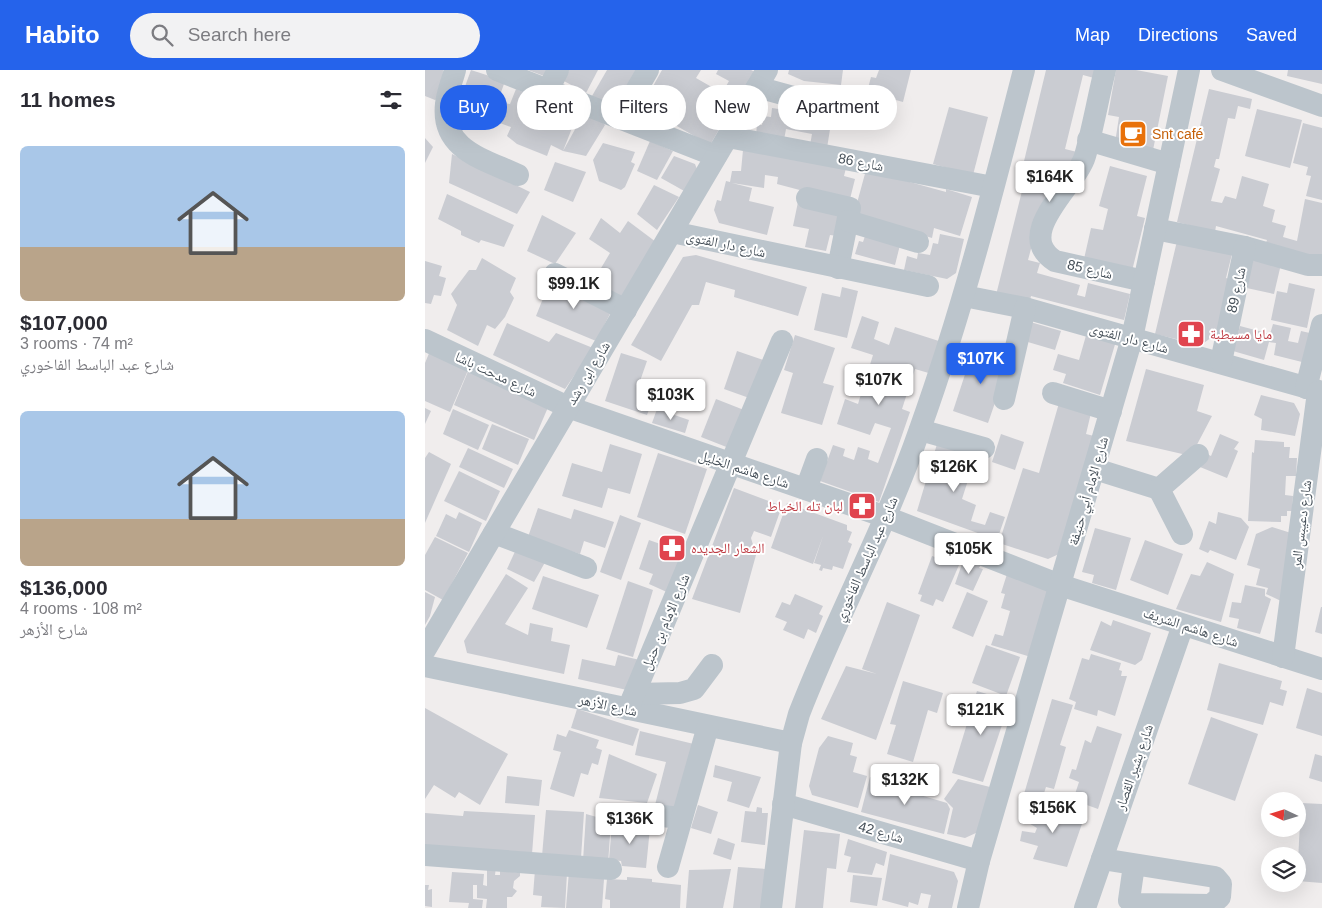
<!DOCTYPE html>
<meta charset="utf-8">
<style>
:root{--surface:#fff;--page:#f2f2f3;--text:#2b2b33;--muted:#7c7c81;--accent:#2563eb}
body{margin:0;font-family:Arial,"Noto Naskh Arabic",sans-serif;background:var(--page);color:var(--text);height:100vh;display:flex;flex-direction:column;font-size:19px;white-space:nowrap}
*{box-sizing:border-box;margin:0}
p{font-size:16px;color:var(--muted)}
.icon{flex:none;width:28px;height:28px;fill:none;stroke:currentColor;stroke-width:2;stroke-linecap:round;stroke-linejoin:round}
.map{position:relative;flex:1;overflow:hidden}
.sheet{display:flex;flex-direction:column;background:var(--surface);width:425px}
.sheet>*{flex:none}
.top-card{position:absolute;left:15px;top:15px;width:475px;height:45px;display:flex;gap:10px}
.needle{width:32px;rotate:274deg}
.fabs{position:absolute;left:836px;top:722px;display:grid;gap:10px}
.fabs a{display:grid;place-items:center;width:45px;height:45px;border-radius:50%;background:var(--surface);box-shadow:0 5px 20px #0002;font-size:25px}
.price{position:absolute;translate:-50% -42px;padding:0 11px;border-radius:5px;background:#fff;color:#222;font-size:16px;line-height:32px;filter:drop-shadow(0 1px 2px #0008)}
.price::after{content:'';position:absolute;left:50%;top:30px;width:15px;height:11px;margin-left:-8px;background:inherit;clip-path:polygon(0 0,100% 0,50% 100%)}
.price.selected{background:var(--accent);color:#fff}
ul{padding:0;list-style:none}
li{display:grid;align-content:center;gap:10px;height:265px;padding:0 20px}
li span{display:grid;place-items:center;height:155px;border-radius:8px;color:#555}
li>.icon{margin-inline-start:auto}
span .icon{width:90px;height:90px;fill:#fffc;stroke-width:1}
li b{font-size:21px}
h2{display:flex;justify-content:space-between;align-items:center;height:60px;padding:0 20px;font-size:21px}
.chip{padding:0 18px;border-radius:22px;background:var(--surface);box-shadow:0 5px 20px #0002;font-size:18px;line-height:45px}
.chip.selected{background:var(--accent);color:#fff}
header{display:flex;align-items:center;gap:30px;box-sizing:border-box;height:70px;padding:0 25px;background:var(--accent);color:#fff}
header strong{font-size:24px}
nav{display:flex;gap:28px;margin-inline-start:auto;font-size:18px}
.search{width:350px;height:45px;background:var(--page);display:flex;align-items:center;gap:12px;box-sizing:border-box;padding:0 18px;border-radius:28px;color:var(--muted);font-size:19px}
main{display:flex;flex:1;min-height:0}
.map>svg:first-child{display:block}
</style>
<header>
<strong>Habito</strong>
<div class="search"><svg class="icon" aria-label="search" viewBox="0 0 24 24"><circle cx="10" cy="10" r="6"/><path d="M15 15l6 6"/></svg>Search here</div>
<nav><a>Map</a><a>Directions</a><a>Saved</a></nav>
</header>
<main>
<section class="sheet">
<h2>11 homes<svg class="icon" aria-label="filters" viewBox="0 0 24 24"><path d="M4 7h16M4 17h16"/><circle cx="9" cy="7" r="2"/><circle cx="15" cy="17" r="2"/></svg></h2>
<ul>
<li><span style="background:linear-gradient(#a9c7e8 65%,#b9a48a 0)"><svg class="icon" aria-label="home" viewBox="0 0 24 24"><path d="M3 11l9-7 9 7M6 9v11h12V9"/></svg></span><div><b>$107,000</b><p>3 rooms · 74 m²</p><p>شارع عبد الباسط الفاخوري</p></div></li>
<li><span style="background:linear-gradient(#a9c7e8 70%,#b9a48a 0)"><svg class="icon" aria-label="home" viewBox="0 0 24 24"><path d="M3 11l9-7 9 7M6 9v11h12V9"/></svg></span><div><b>$136,000</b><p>4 rooms · 108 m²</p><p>شارع الأزهر</p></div></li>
</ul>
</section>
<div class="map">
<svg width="897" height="838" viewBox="0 0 897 838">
<rect width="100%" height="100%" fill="#f0eded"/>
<!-- building -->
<g fill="#caccd2">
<polygon points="0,0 18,0 17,27 10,30 0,26"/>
<polygon points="46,0 80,11 67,48 34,33"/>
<polygon points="103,0 123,0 119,6"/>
<polygon points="144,0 173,0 161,23 139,11"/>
<polygon points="182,0 215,0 192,40 167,26"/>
<polygon points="237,0 276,0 271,8 297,23 304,11 291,4 293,0 326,0 332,3 315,32 311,30 285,75 217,36"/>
<polygon points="364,0 418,0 416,15 379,11 363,4"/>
<polygon points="454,0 486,0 478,32 442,22 446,7 451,8"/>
<polygon points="621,0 671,0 669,8 658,5 640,79 652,82 646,104 621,123 603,190 615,193 612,203 655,215 652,225 660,227 663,213 705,224 699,250 606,226 604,234 571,225 598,117 593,116"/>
<polygon points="691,0 711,0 743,6 728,80 690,73 694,47 683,45"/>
<polygon points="863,0 897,0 897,14 862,6"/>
<polygon points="91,19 147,43 145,49 149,53 138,81 163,36 180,55 161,86 138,81 126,75 122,86 92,74 82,66 86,57 72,52 78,33 85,34"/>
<polygon points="784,19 827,29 825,39 813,36 810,49 803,48 794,89 791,89 789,97 795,99 786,131 797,133 800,126 811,129 817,106 844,114 838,136 850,140 847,152 861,156 858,167 872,171 880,129 897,133 897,191 839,178 842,170 791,156 790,162 752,152"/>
<polygon points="524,37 563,47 548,105 508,94"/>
<polygon points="347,38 407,47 402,78 385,75 387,64 361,59 359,70 331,66 332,54 337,55 338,46 346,47"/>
<polygon points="832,39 877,50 865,98 820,86"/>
<polygon points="878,53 897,58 897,130 881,126 886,106 881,105 883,97 868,93"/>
<polygon points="0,68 8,77 0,93"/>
<polygon points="225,71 248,81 232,110 212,101"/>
<polygon points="178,73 210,82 206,92 210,94 200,117 196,120 174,111 168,90"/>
<polygon points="318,80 422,94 419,106 430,109 424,133 352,114 353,107 340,105 339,118 307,113 327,118 324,131 349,137 342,165 294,153 289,140 292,130 296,131 301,111 305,112 307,101 316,101"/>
<polygon points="27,84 105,122 92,144 24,113"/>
<polygon points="249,86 270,94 273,102 261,122 236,108"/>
<polygon points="130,92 161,102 148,132 119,120"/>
<polygon points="685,96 722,106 712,146 720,148 707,201 659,189 666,158 678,160 683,139 674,136"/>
<polygon points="441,100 521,122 521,119 547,127 535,166 509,158 507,168 429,144"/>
<polygon points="229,115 254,127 232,160 212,144"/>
<polygon points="22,124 89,155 79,177 56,170 54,173 36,165 36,161 13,149"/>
<polygon points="373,132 418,141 413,166 405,165 401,181 380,177 384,159 368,156"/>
<polygon points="117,145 151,163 130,194 102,181"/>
<polygon points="176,148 195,163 203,151 231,172 195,231 166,215 185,183 164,169"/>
<polygon points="515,164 539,169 531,203 522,209 479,200 482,186 492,189 493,183 505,185 508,173 513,174"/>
<polygon points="440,166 475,175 470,195 430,184 434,171 438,172"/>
<polygon points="752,171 807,184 801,208 807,210 794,262 776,275 730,264"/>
<polygon points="271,185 382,217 373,246 309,227 310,220 281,212 274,235 267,235 236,291 206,275 258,187"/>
<polygon points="824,187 856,194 849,224 817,217"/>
<polygon points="57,188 91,208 85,222 89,228 80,247 70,259 62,255 53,276 22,260 32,235 26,224 44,200 51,200"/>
<polygon points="0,191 17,196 14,206 21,208 16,226 9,225 6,234 0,233"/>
<polygon points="127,206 188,238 171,271 111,246"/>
<polygon points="864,213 890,219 882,258 846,250 852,221 862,223"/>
<polygon points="417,217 433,221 422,268 389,260 397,223 415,227"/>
<polygon points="437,246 454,252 449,269 464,275 470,257 517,272 507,304 490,299 477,339 485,342 454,432 395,411 408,375 420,379 418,386 429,390 433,377 445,381 443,389 453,393 466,358 450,353 445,365 412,354 420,329 433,334 448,285 426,278"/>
<polygon points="602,251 636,261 630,280 596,270"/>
<polygon points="82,253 124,272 131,263 168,278 140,319 68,285"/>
<polygon points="848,254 866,258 863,271 873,273 876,261 889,264 881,293 849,285 851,273 844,272 839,290 808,281 815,256 845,264"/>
<polygon points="662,262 691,271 675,325 638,313 641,304 628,300 633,284 654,290"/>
<polygon points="370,265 410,278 398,313 409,316 397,355 356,343 368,303 359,300"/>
<polygon points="549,277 585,289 563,353 528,341"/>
<polygon points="5,281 44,298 25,342 0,331 0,293"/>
<polygon points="312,281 341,291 327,329 299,319"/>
<polygon points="196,283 222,291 214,314 231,320 222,345 180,331"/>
<polygon points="44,299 124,335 109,370 29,335"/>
<polygon points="721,299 779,315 772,341 787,346 766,386 701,371"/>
<polygon points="836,325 869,333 875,344 870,366 836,360 837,349 829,345"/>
<polygon points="291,329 319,340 304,378 276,367"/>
<polygon points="634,333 666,343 661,364 669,366 634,484 623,489 574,473 598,398 614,403"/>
<polygon points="0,338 6,341 0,354"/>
<polygon points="28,339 64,355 53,380 18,364"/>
<polygon points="232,339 264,350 260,363 227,353"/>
<polygon points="67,354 104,369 93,395 57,379"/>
<polygon points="576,364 599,372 590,400 567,392"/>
<polygon points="795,364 814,372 809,379 813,381 802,408 775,397 780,383 786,386"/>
<polygon points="830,370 859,372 859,377 865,377 864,388 872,388 871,406 861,406 860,425 868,426 867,441 862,441 862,446 856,446 856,452 823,451 827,382 829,383"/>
<polygon points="185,374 217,384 205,424 183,418 177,438 137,426 147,393 177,402"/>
<polygon points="512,374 551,385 537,429 551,435 546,451 560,455 565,442 580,447 572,470 492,441"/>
<polygon points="43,378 88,399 79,418 34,397"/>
<polygon points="4,382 26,394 0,453 0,388"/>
<polygon points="233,383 282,399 260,464 212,447"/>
<polygon points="34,401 75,421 61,451 19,431"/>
<polygon points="309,418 357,436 346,467 329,461 326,468 331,485 315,543 267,529"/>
<polygon points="362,433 422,455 422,460 427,462 423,472 427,474 418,499 408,496 407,500 398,498 397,501 394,500 396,495 389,493 398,466 388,494 346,478"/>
<polygon points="113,438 146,449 149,439 189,452 180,478 159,471 155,484 103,467"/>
<polygon points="34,442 57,453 44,482 11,466 21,444 31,449"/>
<polygon points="793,442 816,448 824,457 811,490 785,480 783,483 774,479 784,451 791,454"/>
<polygon points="195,445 216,453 196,510 175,502"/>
<polygon points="847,457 866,463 856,531 841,524 843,518 831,515 835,499 822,495 831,464"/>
<polygon points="670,458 706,468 691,520 667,513 669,505 657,502"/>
<polygon points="10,467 43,483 18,530 0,520 0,485"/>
<polygon points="224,470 258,482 244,523 224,514 228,504 214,499"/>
<polygon points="720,470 758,484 743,525 705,510"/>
<polygon points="93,475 123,487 109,512 82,499"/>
<polygon points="507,486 534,495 518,532 511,529 508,536 495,531 497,525 493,524"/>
<polygon points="545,490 556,494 554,498 558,499 548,521 530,514 538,491"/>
<polygon points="782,492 809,504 796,552 751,539 766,504 775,506"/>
<polygon points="81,504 103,518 80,554 103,565 105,553 128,558 126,571 145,575 139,604 42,583 39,571"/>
<polygon points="582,504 625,521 606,587 566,575 570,564 578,566 585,541 576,538 580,524 576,523"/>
<polygon points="118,506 174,525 162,558 107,539"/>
<polygon points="203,511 228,520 208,587 181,579"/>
<polygon points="820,515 840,519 840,526 846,529 835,564 812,558 814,549 804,547 807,532 816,533"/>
<polygon points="0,522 10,527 5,546 0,555"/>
<polygon points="542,522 563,531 548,567 527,558"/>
<polygon points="370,524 398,536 394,544 398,546 391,563 383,559 379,569 358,560 362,552 350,547 357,532 365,535"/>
<polygon points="462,532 495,545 451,670 396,649 421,596 452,604 437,599"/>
<polygon points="896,537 897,537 897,564 890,562"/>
<polygon points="688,550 726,563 717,590 710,595 665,580 676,551 686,556"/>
<polygon points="561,575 595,587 581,626 547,613"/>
<polygon points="666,584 696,593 694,600 697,601 696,606 702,606 690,646 673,640 672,646 649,639 651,632 644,629 657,588 664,590"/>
<polygon points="193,585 215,590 202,620 153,609 157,589 190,596"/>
<polygon points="794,593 857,611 855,619 862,621 858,636 845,632 838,655 782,640"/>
<polygon points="478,611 518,623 512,643 503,640 488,692 462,684 471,655 465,654"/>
<polygon points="882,618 897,623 897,666 871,658"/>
<polygon points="552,621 585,631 558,712 527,703"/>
<polygon points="627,629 648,635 635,675 641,677 629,719 621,717 617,729 599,724"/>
<polygon points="0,638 83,684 55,735 34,722 30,728 9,715 0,729"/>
<polygon points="152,639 214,659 208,676 146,658"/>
<polygon points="786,647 833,664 810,731 763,714"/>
<polygon points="672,656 697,664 673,739 648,730 654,712 644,708 647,699 651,700 660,670 666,673"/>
<polygon points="144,660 174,670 171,678 177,680 173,695 167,693 163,705 156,703 149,727 125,719 136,682 128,680 132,664 141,667"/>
<polygon points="215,661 273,675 254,741 230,735 241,692 210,685"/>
<polygon points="403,666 428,673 425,685 432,687 428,702 442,706 433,738 387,725 384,716 394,678"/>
<polygon points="184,684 232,704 222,733 174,728"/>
<polygon points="890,684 897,686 897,712 884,708"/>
<polygon points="290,695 336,707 324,738 302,731 307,712 288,707"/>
<polygon points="82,706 117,710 114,736 80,733"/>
<polygon points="445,707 478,716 477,721 481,722 482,718 495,721 495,725 522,733 525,739 519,764 436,742"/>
<polygon points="533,709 565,717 553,762 540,768 522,764 528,738 519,729"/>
<polygon points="608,731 659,748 642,797 608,789 613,776 595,771 597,761 610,763 612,758 602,752"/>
<polygon points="876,733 897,734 897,813 872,811"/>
<polygon points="273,735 293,742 286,764 266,758"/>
<polygon points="332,737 337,738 337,743 343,743 340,775 316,772 320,741 331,742"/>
<polygon points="121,740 159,742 156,788 117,786"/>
<polygon points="39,741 110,745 107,784 0,779 0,743 38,746"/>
<polygon points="161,744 186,751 183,794 158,791"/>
<polygon points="187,754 225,758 221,798 197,796 196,791 184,790"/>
<polygon points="379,760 415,764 411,799 402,798 398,838 370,838"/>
<polygon points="293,768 310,774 306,790 288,784"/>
<polygon points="423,769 462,782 459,796 451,793 447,805 422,802 426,787 419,785"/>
<polygon points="465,784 529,802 533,811 527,838 503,838 506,825 496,823 493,835 484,832 483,837 457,830"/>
<polygon points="62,797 71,797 70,805 75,805 75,800 95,803 95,806 89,811 88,818 92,821 87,827 82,827 82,838 61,838 62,829 52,828 52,815 48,815 48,829 58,830 57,838 43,838 44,833 24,832 27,802 59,804 58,815 62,816"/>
<polygon points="313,797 342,799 337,838 308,838"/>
<polygon points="306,799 298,838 261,838 264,800"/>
<polygon points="110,800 142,803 140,838 116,837 117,826 108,825"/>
<polygon points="144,801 179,809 177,838 141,838"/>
<polygon points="428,805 457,808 452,836 425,832"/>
<polygon points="202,807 227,809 227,812 256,815 255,838 185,838 185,830 180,829 182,809 202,810"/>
<polygon points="0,815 4,815 3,820 7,819 7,837 0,836"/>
</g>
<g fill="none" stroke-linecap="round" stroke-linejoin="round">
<!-- minor -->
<g stroke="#bcc5cc" stroke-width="22">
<path d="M30 0C27 11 22 23 21 34 16 80 59 89 93 105"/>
<polyline points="72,0 291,86"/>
<path d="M680 0C673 28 668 58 660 86 652 115 587 163 630 191L719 211"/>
<polyline points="797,0 897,36"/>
<polyline points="332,17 405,37"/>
<polyline points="123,20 133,0"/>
<polyline points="195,48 223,0"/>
<polyline points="303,67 568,117"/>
<polyline points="663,70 744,94"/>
<polyline points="382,128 425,138 413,198"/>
<polyline points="423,151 493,172"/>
<polyline points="730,159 820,177 883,195 897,195"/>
<polyline points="247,162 503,216"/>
<polyline points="130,204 201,240"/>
<polyline points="539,226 600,238 897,322"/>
<polyline points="0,270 143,337 461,447 635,515 897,599"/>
<polyline points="796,292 820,177"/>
<polyline points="881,318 897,255"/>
<polyline points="628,323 686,341"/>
<polyline points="579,329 600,238"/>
<polyline points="495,360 559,378"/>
<polyline points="670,399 734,419"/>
<polyline points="381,419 392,389"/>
<polyline points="69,463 161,498"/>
<polyline points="757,464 734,419 773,385"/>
<polyline points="0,580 342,0"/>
<polyline points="858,587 893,322"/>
<polyline points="0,596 366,673"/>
<polyline points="210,624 255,623 269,619 287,595"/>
<polyline points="203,639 357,271"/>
<polyline points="358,734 554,791"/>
<polyline points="218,744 256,748"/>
<polyline points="0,785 186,799"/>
<polyline points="677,789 790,807 796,814 795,827 786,835 712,834 704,830 709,795"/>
<polyline points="243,797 283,656"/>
<path d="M346 838 366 673 374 644C411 548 461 457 495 359 537 242 568 121 599 0"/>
<polyline points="543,838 554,791 707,268 764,0"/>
<polyline points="660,838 758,555"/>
</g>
</g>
<!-- icons -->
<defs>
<symbol id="cafe-square" viewBox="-11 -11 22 22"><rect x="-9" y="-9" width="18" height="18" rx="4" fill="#e8710a" stroke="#fff"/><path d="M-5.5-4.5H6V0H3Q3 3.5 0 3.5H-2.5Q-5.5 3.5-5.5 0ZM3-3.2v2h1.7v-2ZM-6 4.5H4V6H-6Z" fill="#fff"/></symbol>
<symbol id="pharmacy-square" viewBox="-11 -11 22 22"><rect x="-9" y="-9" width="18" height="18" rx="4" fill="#e0444e" stroke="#fff"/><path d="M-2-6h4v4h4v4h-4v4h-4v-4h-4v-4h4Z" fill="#fff"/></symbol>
</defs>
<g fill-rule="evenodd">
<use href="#cafe-square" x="692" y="48" width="32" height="32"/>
<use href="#pharmacy-square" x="750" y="248" width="32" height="32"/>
<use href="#pharmacy-square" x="421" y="420" width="32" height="32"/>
<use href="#pharmacy-square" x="231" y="462" width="32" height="32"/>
</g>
<g text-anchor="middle" stroke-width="4" stroke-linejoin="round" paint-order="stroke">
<!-- food labels -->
<g font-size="14" fill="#c56008" stroke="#fff" text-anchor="start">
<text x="727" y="69">Snt café</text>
</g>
<!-- street labels -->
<g font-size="14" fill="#465059" stroke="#fff">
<text transform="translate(436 92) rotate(11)" y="5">شارع 86</text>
<text transform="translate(301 174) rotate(12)" y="5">شارع دار الفتوى</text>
<text transform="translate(665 199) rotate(13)" y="5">شارع 85</text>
<text transform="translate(811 220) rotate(-78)" y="5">شارع 89</text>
<text transform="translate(704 268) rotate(15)" y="5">شارع دار الفتوى</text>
<text transform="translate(163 303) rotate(-59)" y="5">شارع ابن رشد</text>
<text transform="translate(71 304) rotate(25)" y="5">شارع مدحت باشا</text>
<text transform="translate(319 399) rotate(18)" y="5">شارع هاشم الخليل</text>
<text transform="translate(663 421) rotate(-74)" y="5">شارع الإمام أبي حنيفة</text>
<text transform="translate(876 454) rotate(-83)" y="5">شارع دعيبس المر</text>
<text transform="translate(441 489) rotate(-66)" y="5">شارع عبد الباسط الفاخوري</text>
<text transform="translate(240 552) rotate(-67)" y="5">شارع الإمام بن حنبل</text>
<text transform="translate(766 557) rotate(18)" y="5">شارع هاشم الشريف</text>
<text transform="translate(183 635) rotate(12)" y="5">شارع الأزهر</text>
<text transform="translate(709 697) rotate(-71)" y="5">شارع بشير القصار</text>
<text transform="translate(456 762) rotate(16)" y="5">شارع 42</text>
</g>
<!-- health labels -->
<g font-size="14" fill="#be3a42" stroke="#fff" text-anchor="start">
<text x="785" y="269">مايا مسيطبة</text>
<text x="418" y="441" text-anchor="end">لبان تله الخياط</text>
<text x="266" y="483">الشعار الجديده</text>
</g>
</g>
</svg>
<div class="fabs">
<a><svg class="needle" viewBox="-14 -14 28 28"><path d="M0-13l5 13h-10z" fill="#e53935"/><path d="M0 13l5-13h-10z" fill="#7c7c81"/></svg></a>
<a><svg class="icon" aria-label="layers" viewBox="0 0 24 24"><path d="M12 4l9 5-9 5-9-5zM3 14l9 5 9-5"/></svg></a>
</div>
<b class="price" style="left:625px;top:133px">$164K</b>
<b class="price" style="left:149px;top:240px">$99.1K</b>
<b class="price selected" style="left:556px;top:315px">$107K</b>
<b class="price" style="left:454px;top:336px">$107K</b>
<b class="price" style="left:246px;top:351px">$103K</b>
<b class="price" style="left:529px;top:423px">$126K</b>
<b class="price" style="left:544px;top:505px">$105K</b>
<b class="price" style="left:556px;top:666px">$121K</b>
<b class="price" style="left:480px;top:736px">$132K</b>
<b class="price" style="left:628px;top:764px">$156K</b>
<b class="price" style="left:205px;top:775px">$136K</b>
<div class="top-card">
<a class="chip selected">Buy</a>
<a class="chip">Rent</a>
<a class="chip">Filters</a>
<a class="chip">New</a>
<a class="chip">Apartment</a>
</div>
</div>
</main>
